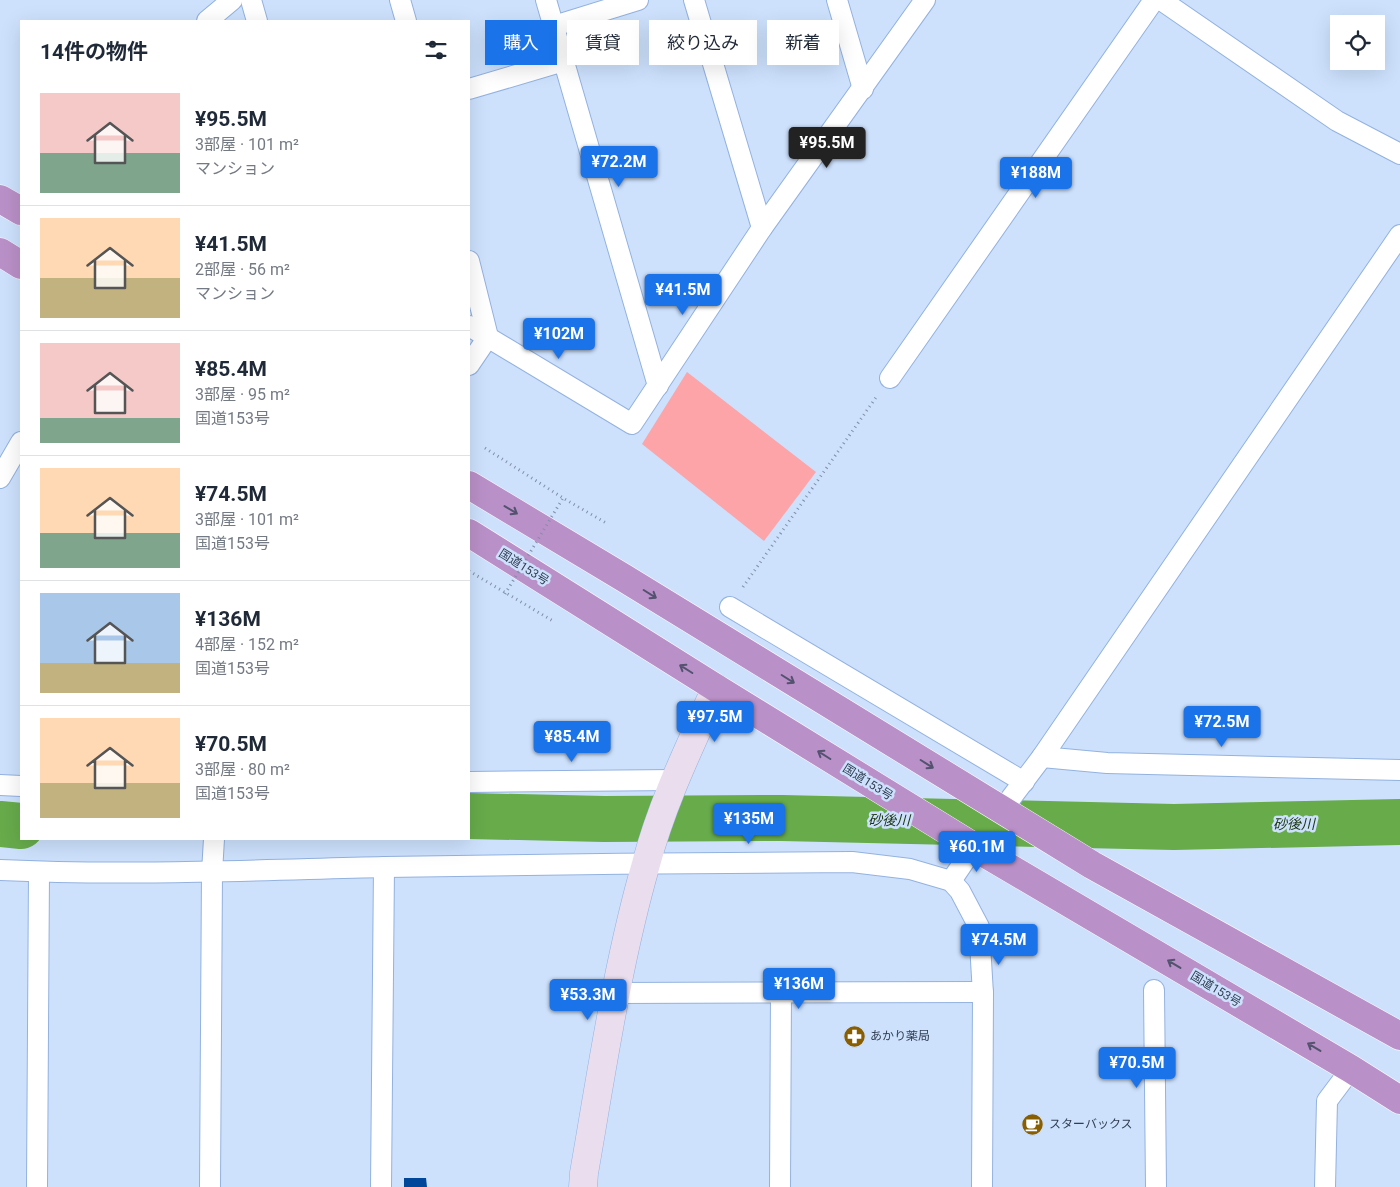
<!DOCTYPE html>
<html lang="ja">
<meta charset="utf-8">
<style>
:root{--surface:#fff;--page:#f6f6f7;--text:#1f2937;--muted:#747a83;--line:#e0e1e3;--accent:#1a73e8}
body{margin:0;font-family:Roboto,"Noto Sans JP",sans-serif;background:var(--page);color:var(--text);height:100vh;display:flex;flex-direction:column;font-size:19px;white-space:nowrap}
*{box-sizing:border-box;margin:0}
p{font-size:16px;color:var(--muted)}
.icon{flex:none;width:28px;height:28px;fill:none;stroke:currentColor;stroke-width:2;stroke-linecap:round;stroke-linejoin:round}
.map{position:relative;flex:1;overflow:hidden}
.sheet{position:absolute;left:20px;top:20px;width:450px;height:820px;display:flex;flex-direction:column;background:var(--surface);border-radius:0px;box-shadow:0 5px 20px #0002}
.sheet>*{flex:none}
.hud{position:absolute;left:485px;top:20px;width:475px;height:45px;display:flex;gap:10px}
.buttons{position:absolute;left:1330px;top:15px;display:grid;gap:10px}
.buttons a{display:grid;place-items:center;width:55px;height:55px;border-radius:0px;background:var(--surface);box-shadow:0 5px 20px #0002;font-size:25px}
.price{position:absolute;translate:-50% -42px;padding:0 11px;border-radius:5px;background:var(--accent);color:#fff;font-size:16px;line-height:32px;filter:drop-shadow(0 1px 2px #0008)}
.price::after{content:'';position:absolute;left:50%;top:30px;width:15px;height:11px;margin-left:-8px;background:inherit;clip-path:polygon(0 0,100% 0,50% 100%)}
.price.current{background:#222;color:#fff}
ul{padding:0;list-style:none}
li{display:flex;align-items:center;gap:15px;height:125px;padding:0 20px}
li+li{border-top:1px solid var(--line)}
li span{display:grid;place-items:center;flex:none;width:140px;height:100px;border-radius:0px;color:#555}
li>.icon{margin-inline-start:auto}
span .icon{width:60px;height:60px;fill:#fffc;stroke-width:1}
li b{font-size:21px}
h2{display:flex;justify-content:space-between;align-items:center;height:60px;padding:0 20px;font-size:21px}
.tag{padding:0 18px;border-radius:0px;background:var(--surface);box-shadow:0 5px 20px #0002;font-size:18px;line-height:45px}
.tag.current{background:var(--accent);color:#fff}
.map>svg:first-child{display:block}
</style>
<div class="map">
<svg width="1400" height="1187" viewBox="0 0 1400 1187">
<rect width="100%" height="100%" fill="#cde1fd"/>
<!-- green -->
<polygon fill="#fca4a7" points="687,372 816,472 764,541 642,444"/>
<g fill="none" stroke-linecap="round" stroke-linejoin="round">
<!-- river -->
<g stroke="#67ab4b" stroke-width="46">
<polyline points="469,816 604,819 782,818 1174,827 1400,822"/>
<polyline points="0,824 21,826"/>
</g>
</g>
<!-- building -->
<polygon fill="#014698" points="404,1178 426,1178 427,1187 404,1187"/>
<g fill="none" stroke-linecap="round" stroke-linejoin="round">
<defs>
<g id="street">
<polyline points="251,0 257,21"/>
<polyline points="400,0 406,21"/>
<polyline points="546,0 658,386"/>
<polyline points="694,0 762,228"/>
<polyline points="837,0 863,89"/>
<polyline points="1161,0 1337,121 1400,154"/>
<polyline points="207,21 232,0"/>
<polyline points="554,26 638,0"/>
<polyline points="469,89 564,61"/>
<polyline points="469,261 488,337 469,365"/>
<polyline points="469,326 632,424 762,228 925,0"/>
<polyline points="890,378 1154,0"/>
<polyline points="0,478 21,442"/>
<polyline points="730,607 1024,782"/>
<polyline points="1042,757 1107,763 1400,770"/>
<polyline points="469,782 675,780"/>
<polyline points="0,785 21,786"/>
<polyline points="1002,810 1042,757 1400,235"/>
<path d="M0 870C128 876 257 870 385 867 541 864 696 863 852 862L910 869 951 881 960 891 979 927 983 994 982 1187"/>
<polyline points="951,881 974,847"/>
<polyline points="1154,990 1156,1187"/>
<polyline points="615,993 983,992"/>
<polyline points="37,1187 39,872"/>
<polyline points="210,1187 212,872 214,839"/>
<polyline points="381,1187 384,867"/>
<polyline points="780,1187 781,992"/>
<polyline points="1325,1187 1327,1101 1351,1069"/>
</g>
<path id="secondary" d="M583 1187 584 1173C602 1070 617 965 646 864 662 803 690 746 716 688"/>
<g id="highway">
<polyline points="0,199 21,211"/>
<polyline points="0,252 21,265"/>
<polyline points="469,485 624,578 1092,865 1400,1036"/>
<polyline points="469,533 716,688 974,847 1351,1069 1400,1100"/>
</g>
</defs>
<!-- street casing -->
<use href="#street" stroke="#93b2df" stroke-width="22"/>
<!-- secondary casing -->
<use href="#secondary" stroke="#93b2df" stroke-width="29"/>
<!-- highway casing -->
<use href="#highway" stroke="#fff" stroke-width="29"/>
<!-- path -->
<g stroke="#7f8fa7" stroke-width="3" stroke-dasharray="1 4" stroke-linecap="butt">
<polyline points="485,448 563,498 608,524"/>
<polyline points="469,571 553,621"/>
<polyline points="743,587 877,396"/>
</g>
<!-- street -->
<use href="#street" stroke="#fff" stroke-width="20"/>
<!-- secondary -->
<use href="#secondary" stroke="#eadeee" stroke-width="28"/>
<!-- highway -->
<use href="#highway" stroke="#ba90c8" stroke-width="28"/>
<!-- path-bridge -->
<polyline stroke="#7f8fa7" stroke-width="3" stroke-dasharray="1 4" stroke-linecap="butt" points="505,594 563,498"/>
</g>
<!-- one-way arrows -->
<defs><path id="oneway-shaft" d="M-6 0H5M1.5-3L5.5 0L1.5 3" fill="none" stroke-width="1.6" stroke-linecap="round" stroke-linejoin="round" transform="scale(1.25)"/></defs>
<g stroke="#53526f">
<use href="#oneway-shaft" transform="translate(511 510) rotate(31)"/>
<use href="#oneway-shaft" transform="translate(650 594) rotate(32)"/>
<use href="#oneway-shaft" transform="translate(686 669) rotate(-148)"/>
<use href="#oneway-shaft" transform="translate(788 679) rotate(32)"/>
<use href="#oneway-shaft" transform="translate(824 755) rotate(-148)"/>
<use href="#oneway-shaft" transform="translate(927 764) rotate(32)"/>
<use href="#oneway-shaft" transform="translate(1174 964) rotate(-149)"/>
<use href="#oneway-shaft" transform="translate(1314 1047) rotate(-149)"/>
</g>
<!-- icons -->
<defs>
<symbol id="pharmacy-disc" viewBox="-11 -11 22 22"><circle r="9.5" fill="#895e00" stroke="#cde1fd"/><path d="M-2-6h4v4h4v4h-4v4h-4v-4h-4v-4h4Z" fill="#fff"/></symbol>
<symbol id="cafe-disc" viewBox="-11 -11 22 22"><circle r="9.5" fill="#895e00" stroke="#cde1fd"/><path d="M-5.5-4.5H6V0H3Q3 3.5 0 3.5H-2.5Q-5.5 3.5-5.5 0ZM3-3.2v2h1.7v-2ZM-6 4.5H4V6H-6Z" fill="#fff"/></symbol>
</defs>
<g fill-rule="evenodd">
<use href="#pharmacy-disc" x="842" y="1024" width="25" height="25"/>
<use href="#cafe-disc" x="1020" y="1112" width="25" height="25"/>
</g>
<g text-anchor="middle" stroke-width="5" stroke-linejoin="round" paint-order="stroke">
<!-- street labels -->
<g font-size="12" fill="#313e51" stroke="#cde1fd">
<text transform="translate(524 567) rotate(32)" y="4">国道153号</text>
<text transform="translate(868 782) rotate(32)" y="4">国道153号</text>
<text transform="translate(1216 989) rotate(31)" y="4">国道153号</text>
</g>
<!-- poi labels -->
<g font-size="12" fill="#313e51" stroke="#cde1fd" text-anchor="start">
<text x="870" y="1040">あかり薬局</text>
<text x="1049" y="1128">スターバックス</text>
</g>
<!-- water labels -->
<g font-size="14" font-style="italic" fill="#19340d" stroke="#cde1fd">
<text transform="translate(889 820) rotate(1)" y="5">砂後川</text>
<text transform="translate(1294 824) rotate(-1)" y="5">砂後川</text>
</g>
</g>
</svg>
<div class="buttons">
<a><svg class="icon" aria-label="locate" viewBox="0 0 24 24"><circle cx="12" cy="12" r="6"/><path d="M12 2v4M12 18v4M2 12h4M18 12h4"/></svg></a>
</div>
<b class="price current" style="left:827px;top:169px">¥95.5M</b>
<b class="price" style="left:619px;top:188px">¥72.2M</b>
<b class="price" style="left:1036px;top:199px">¥188M</b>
<b class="price" style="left:683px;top:316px">¥41.5M</b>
<b class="price" style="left:559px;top:360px">¥102M</b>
<b class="price" style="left:715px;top:743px">¥97.5M</b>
<b class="price" style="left:1222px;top:748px">¥72.5M</b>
<b class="price" style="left:572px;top:763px">¥85.4M</b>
<b class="price" style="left:749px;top:845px">¥135M</b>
<b class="price" style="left:977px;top:873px">¥60.1M</b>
<b class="price" style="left:999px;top:966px">¥74.5M</b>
<b class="price" style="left:799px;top:1010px">¥136M</b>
<b class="price" style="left:588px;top:1021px">¥53.3M</b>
<b class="price" style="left:1137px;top:1089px">¥70.5M</b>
<div class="hud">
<a class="tag current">購入</a>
<a class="tag">賃貸</a>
<a class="tag">絞り込み</a>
<a class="tag">新着</a>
</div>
<section class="sheet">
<h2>14件の物件<svg class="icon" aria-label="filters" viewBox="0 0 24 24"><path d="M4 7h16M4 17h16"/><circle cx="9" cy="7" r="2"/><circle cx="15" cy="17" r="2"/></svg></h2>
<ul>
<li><span style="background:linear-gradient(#f6c9c9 60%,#7fa58c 0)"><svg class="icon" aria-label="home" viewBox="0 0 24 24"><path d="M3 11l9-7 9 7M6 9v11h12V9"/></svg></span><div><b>¥95.5M</b><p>3部屋 · 101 m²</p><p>マンション</p></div></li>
<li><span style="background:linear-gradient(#ffd9b3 60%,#c2b280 0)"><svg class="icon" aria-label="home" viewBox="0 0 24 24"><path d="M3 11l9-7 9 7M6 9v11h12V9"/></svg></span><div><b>¥41.5M</b><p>2部屋 · 56 m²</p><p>マンション</p></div></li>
<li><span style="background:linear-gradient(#f6c9c9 75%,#7fa58c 0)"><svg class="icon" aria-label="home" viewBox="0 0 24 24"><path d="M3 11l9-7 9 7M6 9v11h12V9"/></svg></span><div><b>¥85.4M</b><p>3部屋 · 95 m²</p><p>国道153号</p></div></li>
<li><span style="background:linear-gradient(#ffd9b3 65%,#7fa58c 0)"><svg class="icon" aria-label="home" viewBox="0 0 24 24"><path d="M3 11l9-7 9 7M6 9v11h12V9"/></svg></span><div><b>¥74.5M</b><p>3部屋 · 101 m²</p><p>国道153号</p></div></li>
<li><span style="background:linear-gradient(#a9c7e8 70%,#c2b280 0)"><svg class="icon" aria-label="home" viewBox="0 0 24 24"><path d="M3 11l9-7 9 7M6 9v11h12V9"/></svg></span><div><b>¥136M</b><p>4部屋 · 152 m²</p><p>国道153号</p></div></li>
<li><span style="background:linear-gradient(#ffd9b3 65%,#c2b280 0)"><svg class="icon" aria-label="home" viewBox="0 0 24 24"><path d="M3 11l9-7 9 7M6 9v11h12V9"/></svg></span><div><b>¥70.5M</b><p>3部屋 · 80 m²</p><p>国道153号</p></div></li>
</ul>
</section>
</div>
